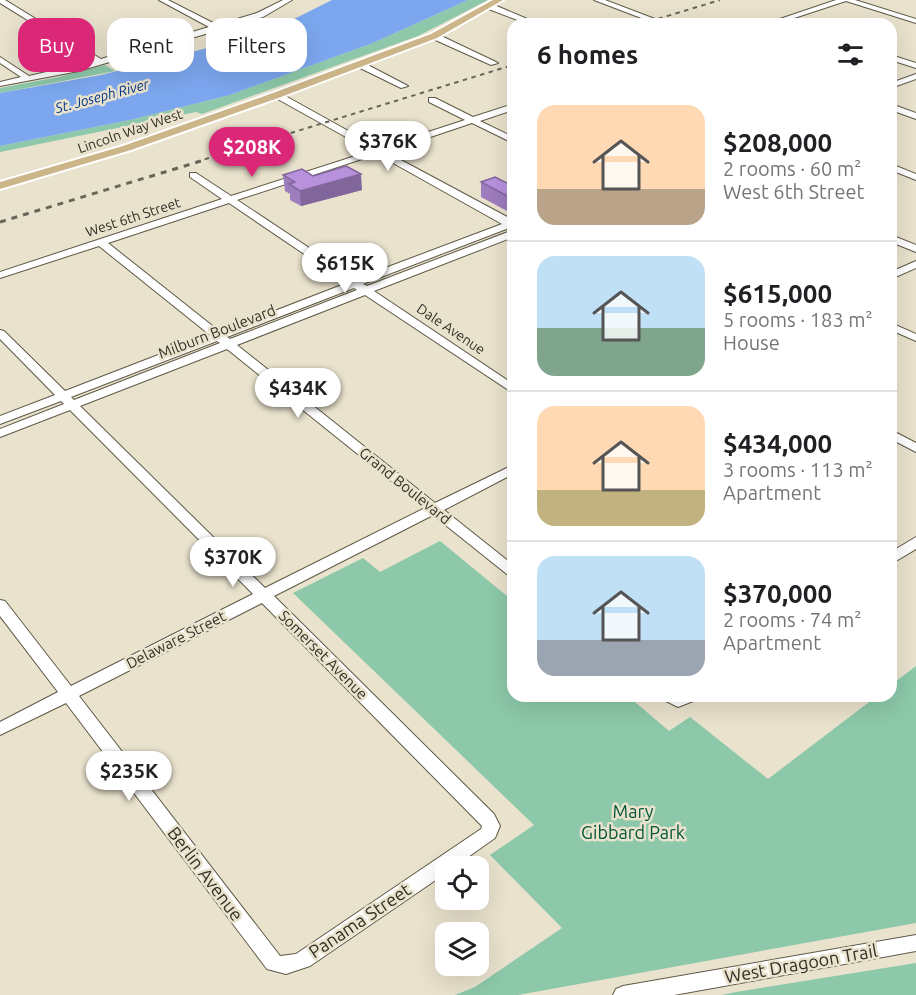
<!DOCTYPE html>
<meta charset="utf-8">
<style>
:root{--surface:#fff;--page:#f2f2f2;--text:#202124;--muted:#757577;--line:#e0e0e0;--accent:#db2777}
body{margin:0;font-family:Ubuntu,sans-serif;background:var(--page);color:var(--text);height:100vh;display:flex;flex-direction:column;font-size:22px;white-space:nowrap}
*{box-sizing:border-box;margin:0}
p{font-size:20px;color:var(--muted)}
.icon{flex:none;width:33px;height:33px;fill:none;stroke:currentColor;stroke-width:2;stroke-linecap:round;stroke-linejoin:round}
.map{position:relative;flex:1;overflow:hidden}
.drawer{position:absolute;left:507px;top:18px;width:390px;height:684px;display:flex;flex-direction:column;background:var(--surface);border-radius:18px;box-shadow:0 6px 24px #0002}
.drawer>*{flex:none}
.banner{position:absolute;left:18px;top:18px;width:399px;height:54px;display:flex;gap:12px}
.controls{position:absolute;left:435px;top:856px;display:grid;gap:12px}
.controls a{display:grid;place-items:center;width:54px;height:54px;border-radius:12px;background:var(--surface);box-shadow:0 6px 24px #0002;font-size:30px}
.price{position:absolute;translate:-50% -51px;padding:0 14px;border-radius:21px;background:#fff;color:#222;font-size:20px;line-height:39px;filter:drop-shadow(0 2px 3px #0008)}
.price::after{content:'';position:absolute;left:50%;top:36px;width:18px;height:14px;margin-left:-9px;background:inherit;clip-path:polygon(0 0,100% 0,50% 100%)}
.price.current{background:var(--accent);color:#fff}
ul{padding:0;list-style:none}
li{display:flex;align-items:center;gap:18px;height:150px;padding:0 30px}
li+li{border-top:2px solid var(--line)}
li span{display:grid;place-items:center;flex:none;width:168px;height:120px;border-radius:18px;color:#555}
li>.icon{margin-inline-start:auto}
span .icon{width:72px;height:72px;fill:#fffc;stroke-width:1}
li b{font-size:26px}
h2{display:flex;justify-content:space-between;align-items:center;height:72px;padding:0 30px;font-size:26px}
.tag{padding:0 21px;border-radius:18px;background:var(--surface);box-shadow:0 6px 24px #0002;font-size:21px;line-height:54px}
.tag.current{background:var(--accent);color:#fff}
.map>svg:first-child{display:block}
</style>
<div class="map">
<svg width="916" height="995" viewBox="0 0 916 995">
<rect width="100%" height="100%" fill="#e9e2cd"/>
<!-- green -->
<g fill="#8cc8a9">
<polygon points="468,0 488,0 418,36 202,114 196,112 0,152 0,146 130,120 230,95 373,43"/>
<polygon points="105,65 115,71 0,93 0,88 59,77"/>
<polygon points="440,541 513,601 513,696 628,696 669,731 690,717 768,779 877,696 891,696 891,685 916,666 916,923 518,995 455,995 475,987 562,928 490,855 534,825 293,593 363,558 380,572"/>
<polygon points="916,963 916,995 721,995 736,992"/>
</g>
<!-- water -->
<polygon fill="#7ca7ef" points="332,0 468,0 373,43 230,95 130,120 0,146 0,93 101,75 227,43 284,24"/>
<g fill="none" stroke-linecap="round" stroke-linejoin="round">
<defs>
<g id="minor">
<polygon points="0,0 5,0 101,59 209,27 159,0 168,0 217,25 257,13 283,0 292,0 263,17 219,30 79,71 0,86 0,82 21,77 0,63 0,57 29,76 94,61 0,3"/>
<polygon points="594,0 605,0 668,24 657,24"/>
<polygon points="836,0 855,0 916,19 916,23 846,1 776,24 765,24"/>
<polygon points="486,4 492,4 539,24 528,24 486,8"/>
<polygon points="431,34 437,34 498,63 491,65 431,38"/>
<polygon points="891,55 916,63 916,68 891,60"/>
<polygon points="356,62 362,62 408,86 401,88 356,66"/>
<polygon points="916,74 916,79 891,88 891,83"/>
<path d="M274 93H280L379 148 465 120 429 102V98H435L473 117 513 104V110L480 121 513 137V143L472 123 386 152 513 220V229L509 228 363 284 367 286 513 230V237L374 291 513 384V393L365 295 237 345 435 503 513 465V474L444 510 513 565V577L508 575 433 515 274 596 494 814 500 826 495 838 454 867H446V873L310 966 286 974 267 969 66 703 0 735V722L58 692 0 616V600L5 601 71 686 253 594 70 410 0 437V429L64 404 61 401 0 424V416L55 395 0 339V330L4 331 65 391 210 335 99 246 0 278V272L222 199 190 177V173H196L231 196 371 151 274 97ZM377 154 502 224 356 279 237 200ZM229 203 347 283 220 332 108 243ZM354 288 357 290 230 339 227 337ZM217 341 220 343 74 400 71 397ZM227 349 425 508 265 588 80 406ZM262 603 482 826 481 829 296 954 280 956 79 696Z"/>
<polygon points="891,104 916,113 916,119 891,110"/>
<polygon points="891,164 916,174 916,180 891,170"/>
<polygon points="891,235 916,245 916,252 891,242"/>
<polygon points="916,261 916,268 891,279 891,272"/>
<polygon points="891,323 916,334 916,341 891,330"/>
<polygon points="891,430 916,443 916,452 891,439"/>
<polygon points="916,537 916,549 891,564 891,552"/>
<polygon points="662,696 698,696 696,700 678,707 664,700"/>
<polygon points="916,935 916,951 674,995 613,995 616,989 623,986"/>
</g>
<polygon id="major" points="493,0 503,0 437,38 281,97 131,150 0,189 0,182 123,146 273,93 431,34"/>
</defs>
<!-- minor casing -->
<use href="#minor" stroke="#5e5947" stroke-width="2"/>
<!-- major casing -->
<use href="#major" stroke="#fff" stroke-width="4"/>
<!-- minor -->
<use href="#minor" fill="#fff" fill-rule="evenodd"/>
<!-- major -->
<use href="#major" fill="#cdb58a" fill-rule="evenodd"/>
<!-- rail-far1 -->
<g stroke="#696559" stroke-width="2" stroke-dasharray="4.5 4.5" stroke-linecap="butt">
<polyline points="641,24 720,0"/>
<polyline points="196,162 513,65"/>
</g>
<!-- rail -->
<polyline stroke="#696559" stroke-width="3" stroke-dasharray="6 6" stroke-linecap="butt" points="0,222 201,161"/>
</g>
<!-- wall -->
<g fill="#9e7dbe">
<polygon points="283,175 313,176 362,190 301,206 290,200 290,194 285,191"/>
<polygon points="481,182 513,186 509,212 481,197"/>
</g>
<!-- shaded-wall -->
<g fill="#81669b">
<polygon points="361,174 362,190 301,206 300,191"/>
<polygon points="513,196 513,211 509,212 509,197"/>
</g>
<!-- building -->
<g fill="#b891dd" stroke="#81669b" stroke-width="1.5">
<polygon points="346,166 361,174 300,191 289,184 295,182 283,175 302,169 313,176"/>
<polygon points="495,177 513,186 513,196 509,197 481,182"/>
</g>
<g text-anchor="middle" stroke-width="5" stroke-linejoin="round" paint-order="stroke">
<!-- far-water labels -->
<g font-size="14" font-style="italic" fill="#023789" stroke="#e9e2cd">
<text transform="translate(102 96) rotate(-15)" y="5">St. Joseph River</text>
</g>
<!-- far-street labels -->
<g font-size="14" fill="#312f27" stroke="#e9e2cd">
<text transform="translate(130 131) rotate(-19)" y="5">Lincoln Way West</text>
<text transform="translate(133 217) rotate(-18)" y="5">West 6th Street</text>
<text transform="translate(451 329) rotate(34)" y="5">Dale Avenue</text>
</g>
<!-- street labels -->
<g font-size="15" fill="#312f27" stroke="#e9e2cd">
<text transform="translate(217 332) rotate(-21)" y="5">Milburn Boulevard</text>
<text transform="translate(405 486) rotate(39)" y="5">Grand Boulevard</text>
<text transform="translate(176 640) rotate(-27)" y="5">Delaware Street</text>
<text transform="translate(323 655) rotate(45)" y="5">Somerset Avenue</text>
</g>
<!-- near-park labels -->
<g font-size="18" fill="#045638" stroke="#e9e2cd">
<text x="633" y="818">Mary<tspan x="633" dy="21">Gibbard Park</tspan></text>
</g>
<!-- near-street labels -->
<g font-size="18" fill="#312f27" stroke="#e9e2cd">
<text transform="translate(205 874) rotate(53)" y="6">Berlin Avenue</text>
<text transform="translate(360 921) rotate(-34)" y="6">Panama Street</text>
<text transform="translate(801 964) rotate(-10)" y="6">West Dragoon Trail</text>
</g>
</g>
</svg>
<div class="controls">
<a><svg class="icon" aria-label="locate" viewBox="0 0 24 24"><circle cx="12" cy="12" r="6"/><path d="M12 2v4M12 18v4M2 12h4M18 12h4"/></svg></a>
<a><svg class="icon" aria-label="layers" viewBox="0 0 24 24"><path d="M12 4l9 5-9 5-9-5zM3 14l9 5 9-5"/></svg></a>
</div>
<b class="price" style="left:388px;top:172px">$376K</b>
<b class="price current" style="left:252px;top:178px">$208K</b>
<b class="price" style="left:345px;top:294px">$615K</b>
<b class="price" style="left:298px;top:419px">$434K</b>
<b class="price" style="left:233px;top:588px">$370K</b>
<b class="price" style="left:129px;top:802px">$235K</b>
<div class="banner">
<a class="tag current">Buy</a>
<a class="tag">Rent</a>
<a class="tag">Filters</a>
</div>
<section class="drawer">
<h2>6 homes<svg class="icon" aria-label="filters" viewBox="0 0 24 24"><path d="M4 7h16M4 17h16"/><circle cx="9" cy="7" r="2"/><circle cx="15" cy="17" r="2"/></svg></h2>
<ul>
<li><span style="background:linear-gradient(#ffd9b3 70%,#b9a48a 0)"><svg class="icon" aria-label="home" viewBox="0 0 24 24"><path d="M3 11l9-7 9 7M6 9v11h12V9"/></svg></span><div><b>$208,000</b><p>2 rooms · 60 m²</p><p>West 6th Street</p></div></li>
<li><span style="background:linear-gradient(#bfe0f5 60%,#7fa58c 0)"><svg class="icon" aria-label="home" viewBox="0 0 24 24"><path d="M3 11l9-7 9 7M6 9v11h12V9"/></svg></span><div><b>$615,000</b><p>5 rooms · 183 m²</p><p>House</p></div></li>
<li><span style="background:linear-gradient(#ffd9b3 70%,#c2b280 0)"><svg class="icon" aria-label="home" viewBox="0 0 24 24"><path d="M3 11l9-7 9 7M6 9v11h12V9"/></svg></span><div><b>$434,000</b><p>3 rooms · 113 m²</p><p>Apartment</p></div></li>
<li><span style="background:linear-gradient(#bfe0f5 70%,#9aa5b1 0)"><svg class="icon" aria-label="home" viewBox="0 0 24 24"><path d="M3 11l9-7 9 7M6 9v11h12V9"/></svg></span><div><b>$370,000</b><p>2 rooms · 74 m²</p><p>Apartment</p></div></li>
</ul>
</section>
</div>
